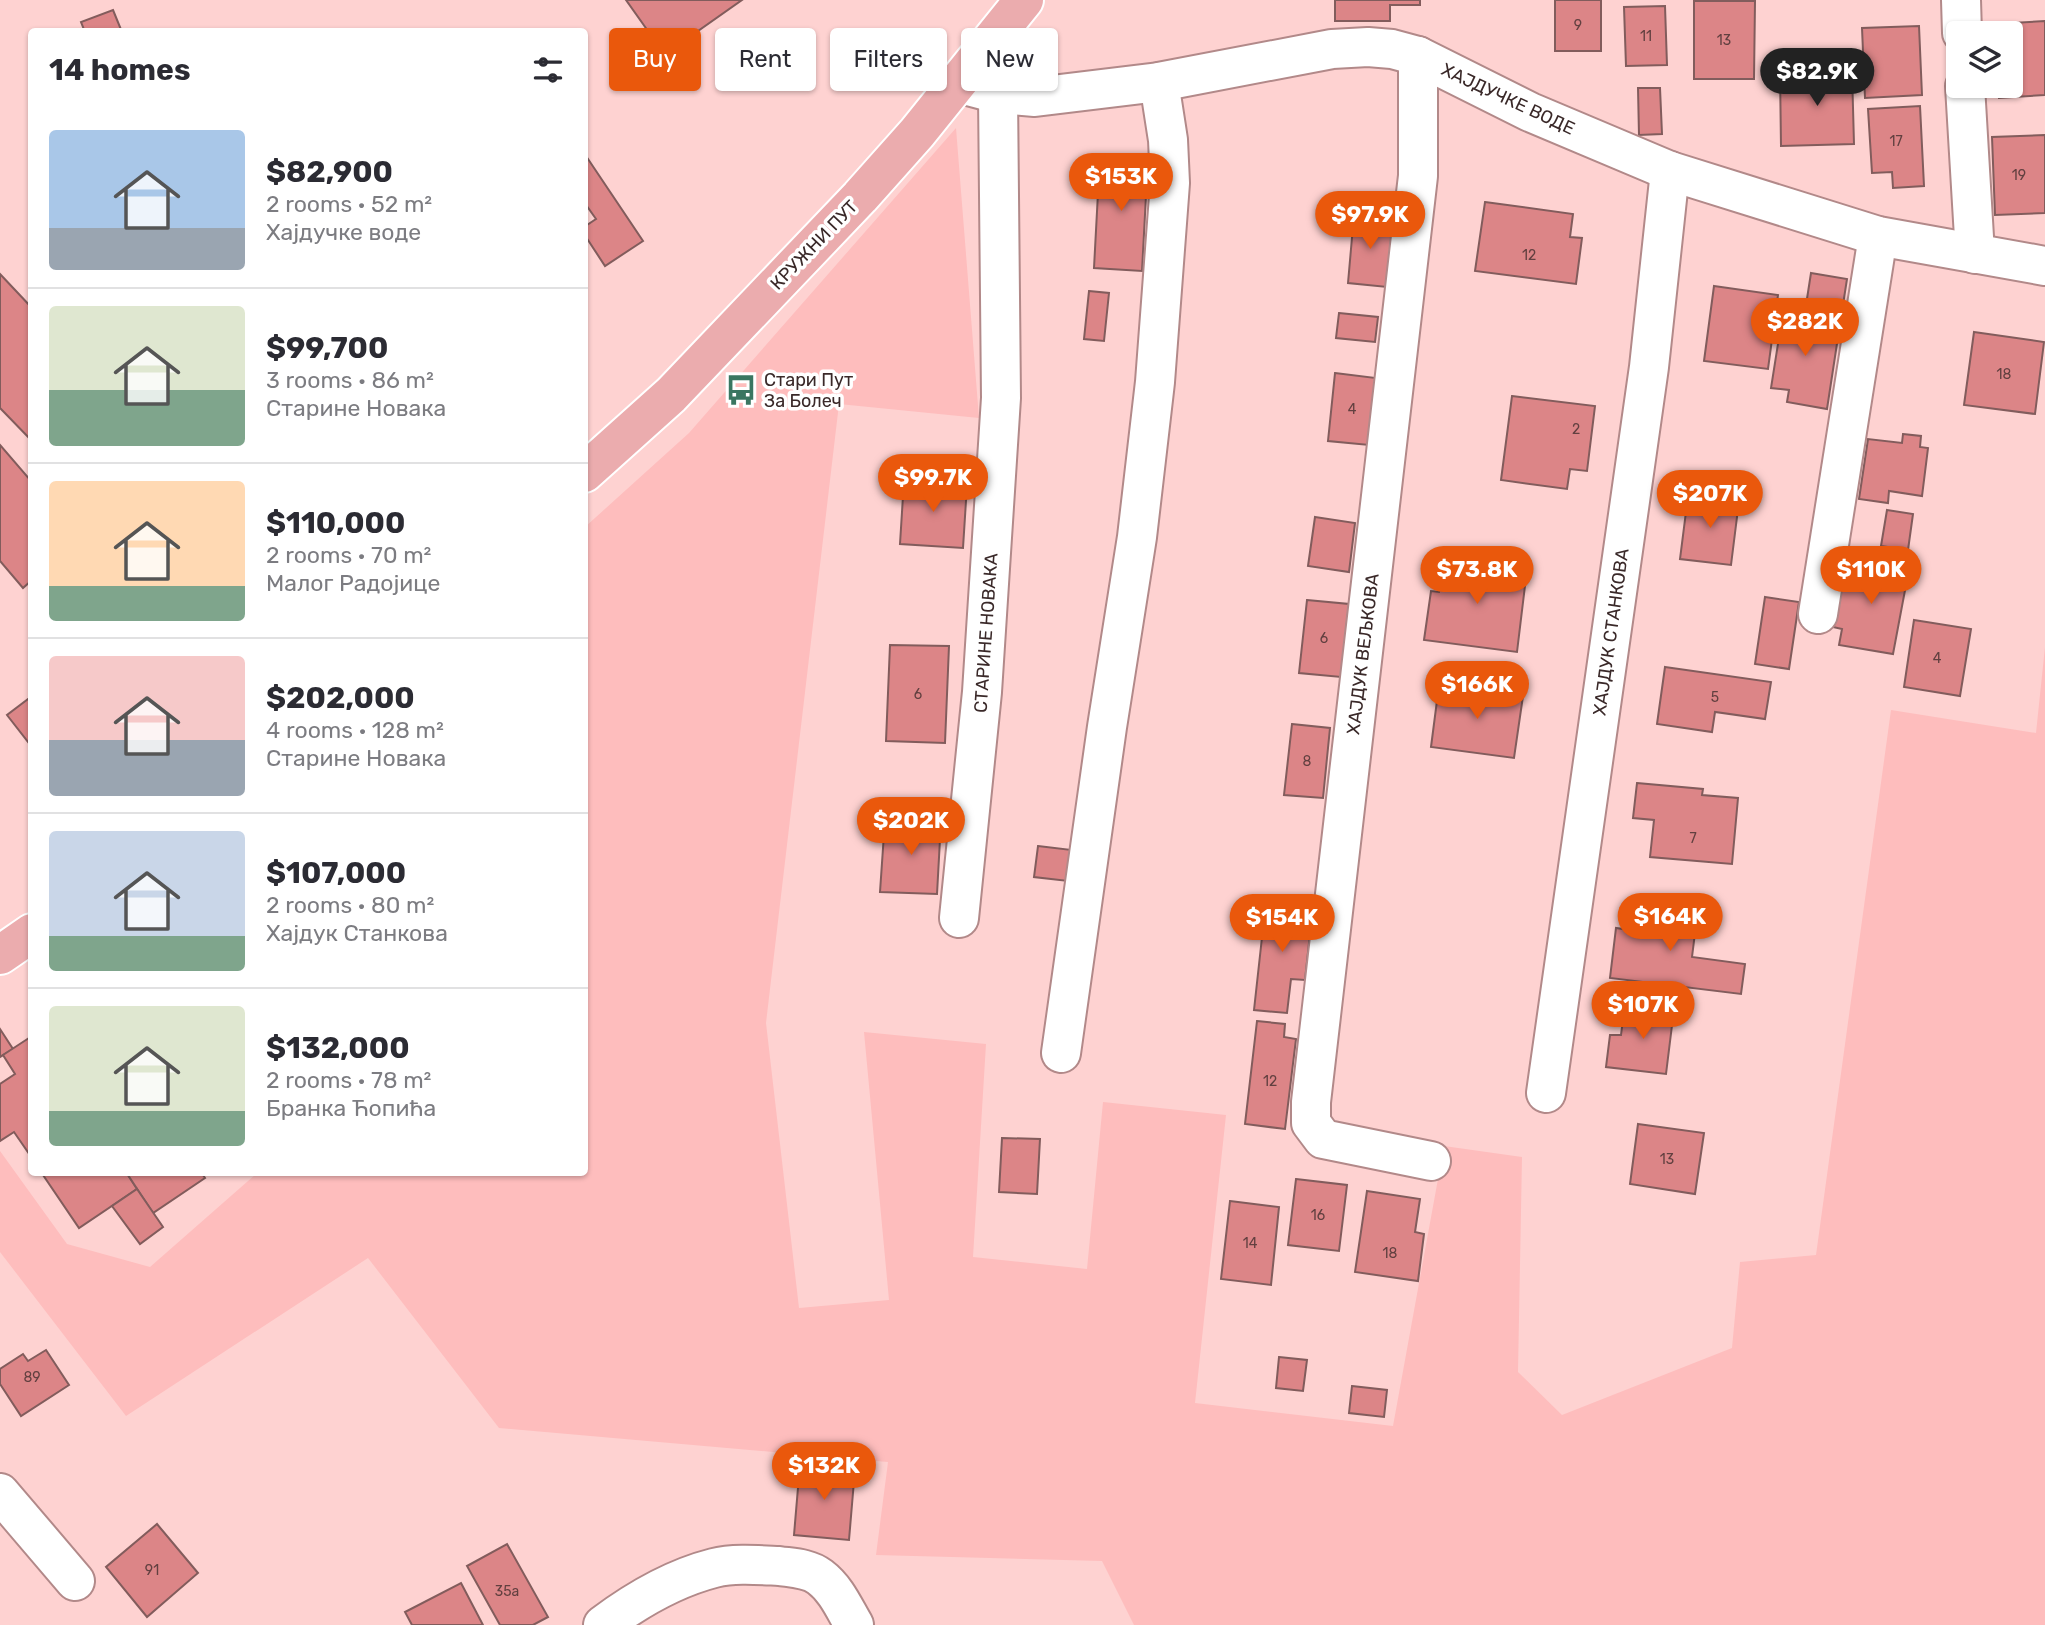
<!DOCTYPE html>
<meta charset="utf-8">
<style>
:root{--surface:#fff;--page:#f2f2f3;--text:#2b2b33;--muted:#7c7c81;--line:#e1e1e2;--accent:#ea580c}
body{margin:0;font-family:Rubik,sans-serif;background:var(--page);color:var(--text);height:100vh;display:flex;flex-direction:column;font-size:26px;white-space:nowrap}
*{box-sizing:border-box;margin:0}
p{font-size:23px;color:var(--muted)}
.icon{flex:none;width:38px;height:38px;fill:none;stroke:currentColor;stroke-width:2;stroke-linecap:round;stroke-linejoin:round}
.map{position:relative;flex:1;overflow:hidden}
.details{position:absolute;left:28px;top:28px;width:560px;height:1148px;display:flex;flex-direction:column;background:var(--surface);border-radius:7px;box-shadow:0 2px 5px #0004}
.details>*{flex:none}
.hud{position:absolute;left:609px;top:28px;width:665px;height:63px;display:flex;gap:14px}
.tools{position:absolute;left:1946px;top:21px;display:grid;gap:14px}
.tools a{display:grid;place-items:center;width:77px;height:77px;border-radius:7px;background:var(--surface);box-shadow:0 2px 5px #0004;font-size:35px}
.price{position:absolute;translate:-50% -60px;padding:0 16px;border-radius:24px;background:var(--accent);color:#fff;font-size:23px;line-height:46px;filter:drop-shadow(0 2px 4px #0008)}
.price::after{content:'';position:absolute;left:50%;top:42px;width:21px;height:16px;margin-left:-10px;background:inherit;clip-path:polygon(0 0,100% 0,50% 100%)}
.price.on{background:#222;color:#fff}
ul{padding:0;list-style:none}
li{display:flex;align-items:center;gap:21px;height:175px;padding:0 21px}
li+li{border-top:2px solid var(--line)}
li span{display:grid;place-items:center;flex:none;width:196px;height:140px;border-radius:7px;color:#555}
li>.icon{margin-inline-start:auto}
span .icon{width:84px;height:84px;fill:#fffc;stroke-width:1}
li b{font-size:30px}
h2{display:flex;justify-content:space-between;align-items:center;height:84px;padding:0 21px;font-size:30px}
.tag{padding:0 24px;border-radius:7px;background:var(--surface);box-shadow:0 2px 5px #0004;font-size:24px;line-height:63px}
.tag.on{background:var(--accent);color:#fff}
.map>svg:first-child{display:block}
</style>
<div class="map">
<svg width="2045" height="1625" viewBox="0 0 2045 1625">
<rect width="100%" height="100%" fill="#fed2d1"/>
<!-- green -->
<polygon fill="#febdbd" points="956,128 979,418 839,404 766,1023 799,1308 889,1300 864,1032 986,1044 973,1257 1087,1269 1103,1102 1226,1115 1195,1403 1393,1426 1444,1146 1522,1157 1518,1372 1562,1415 1732,1348 1740,1262 1816,1255 1891,710 2036,733 2045,647 2045,1625 1134,1625 1102,1561 876,1555 888,1462 499,1428 368,1258 126,1416 0,1252 0,1151 67,1244 150,1267 257,1173 584,1172 585,527 689,433"/>
<!-- building -->
<g fill="#dc8587" stroke="#825c5c" stroke-width="2">
<polygon points="626,0 742,0 691,36 694,56 681,62 665,55"/>
<polygon points="1335,0 1420,0 1420,5 1390,5 1390,21 1335,21"/>
<rect x="1555" y="0" width="46" height="51"/>
<polygon points="1694,1 1755,1 1754,79 1694,79"/>
<polygon points="1665,6 1667,65 1626,66 1624,7"/>
<polygon points="113,10 122,32 85,32 81,22"/>
<polygon points="2045,21 2045,95 1999,98 1998,86 2011,86 2011,33 1995,33 1994,24"/>
<polygon points="1919,26 1922,95 1865,98 1862,28"/>
<polygon points="1852,71 1854,144 1781,146 1780,72"/>
<polygon points="1638,88 1660,88 1662,134 1639,135"/>
<polygon points="1920,106 1924,186 1893,188 1892,172 1872,173 1868,109"/>
<polygon points="2045,135 2045,213 1995,215 1992,137"/>
<polygon points="584,153 643,241 605,266 584,234 584,227 596,219 584,202"/>
<polygon points="1100,155 1148,158 1142,271 1094,268"/>
<polygon points="1485,202 1573,214 1570,237 1582,238 1576,284 1475,271"/>
<polygon points="1354,215 1393,219 1387,287 1348,283"/>
<polygon points="1811,273 1847,279 1840,324 1804,318"/>
<polygon points="0,274 32,308 32,441 0,408"/>
<polygon points="1714,286 1778,295 1768,369 1704,361"/>
<polygon points="1089,291 1109,293 1104,341 1084,339"/>
<polygon points="1784,306 1805,309 1804,318 1840,324 1827,409 1787,402 1789,390 1771,388"/>
<polygon points="1339,313 1378,317 1375,342 1336,338"/>
<polygon points="1974,332 2044,342 2035,414 1964,405"/>
<polygon points="1335,373 1376,378 1369,445 1328,441"/>
<polygon points="1512,396 1595,406 1587,471 1570,469 1567,489 1501,480"/>
<polygon points="1903,434 1921,436 1920,447 1928,448 1922,496 1889,491 1888,503 1859,499 1868,439 1902,443"/>
<polygon points="0,445 32,482 32,580 23,588 0,561"/>
<polygon points="904,480 967,485 963,548 900,544"/>
<polygon points="1688,496 1739,501 1731,565 1680,559"/>
<polygon points="1887,510 1913,514 1908,550 1881,546"/>
<polygon points="1315,517 1355,523 1349,572 1308,566"/>
<polygon points="1443,558 1527,569 1517,652 1424,640 1431,591 1439,592"/>
<polygon points="1854,558 1909,569 1893,654 1839,645 1842,629 1833,627 1841,581 1849,583"/>
<polygon points="1765,597 1799,602 1789,669 1755,664"/>
<polygon points="1307,600 1349,604 1341,677 1299,673"/>
<polygon points="1914,620 1971,629 1960,696 1904,687"/>
<polygon points="890,645 949,646 945,743 886,741"/>
<polygon points="1665,667 1771,682 1765,719 1715,712 1712,732 1657,724"/>
<polygon points="1439,685 1523,696 1514,758 1431,747"/>
<polygon points="32,696 32,747 7,715"/>
<polygon points="1292,724 1330,728 1323,798 1284,795"/>
<polygon points="1637,783 1703,789 1702,795 1738,798 1732,864 1650,857 1654,820 1633,818"/>
<polygon points="885,819 941,821 937,894 880,892"/>
<polygon points="1038,846 1072,850 1068,881 1034,877"/>
<polygon points="1266,901 1313,906 1305,980 1291,979 1287,1013 1254,1010"/>
<polygon points="1639,902 1698,909 1692,957 1745,964 1741,994 1610,978 1616,928 1636,931"/>
<polygon points="1638,1004 1674,1009 1666,1074 1606,1067 1610,1035 1621,1035 1624,1012 1638,1013"/>
<polygon points="1257,1021 1285,1024 1284,1037 1296,1039 1285,1129 1245,1124"/>
<polygon points="0,1029 13,1049 0,1057"/>
<polygon points="32,1036 32,1158 14,1132 0,1141 0,1084 15,1074 3,1055"/>
<polygon points="1638,1124 1704,1133 1695,1194 1630,1184"/>
<polygon points="1002,1138 1040,1139 1037,1194 999,1192"/>
<polygon points="41,1172 126,1172 137,1189 79,1228"/>
<polygon points="132,1172 201,1172 205,1178 153,1213 128,1175"/>
<polygon points="1296,1179 1347,1185 1339,1251 1288,1245"/>
<polygon points="137,1189 163,1227 140,1244 112,1206"/>
<polygon points="1367,1191 1420,1199 1415,1232 1424,1234 1418,1281 1355,1272"/>
<polygon points="1230,1201 1279,1207 1271,1285 1221,1279"/>
<polygon points="46,1350 69,1385 21,1416 0,1384 0,1369 23,1354 28,1361"/>
<polygon points="1279,1357 1307,1360 1303,1391 1276,1388"/>
<polygon points="1352,1386 1387,1390 1384,1417 1349,1413"/>
<polygon points="800,1464 855,1469 849,1540 794,1535"/>
<polygon points="157,1524 198,1573 147,1617 106,1567"/>
<polygon points="507,1544 548,1617 533,1625 500,1625 467,1566"/>
<polygon points="461,1583 483,1625 412,1625 405,1612"/>
</g>
<g fill="none" stroke-linecap="round" stroke-linejoin="round">
<defs>
<g id="minor">
<polyline points="1961,0 1962,33"/>
<polyline points="1418,56 1418,176 1311,1102 1311,1123 1323,1139 1431,1161"/>
<polyline points="961,81 968,86 998,94 1035,97 1159,82 1332,49 1368,47 1392,49 1418,56 1530,112 1670,171 1878,236 2045,266"/>
<polyline points="1965,86 1975,254"/>
<polyline points="1818,614 1878,236"/>
<polyline points="959,918 982,692 1001,398 998,94"/>
<polyline points="1061,1053 1107,727 1137,537 1155,382 1170,183 1168,140 1159,82"/>
<polyline points="1546,1093 1649,367 1670,171"/>
<polyline points="0,1493 75,1581"/>
<path d="M603 1625C635 1601 675 1578 714 1568 734 1563 758 1565 779 1566 793 1568 808 1568 820 1577 836 1589 844 1608 854 1625"/>
</g>
<g id="major">
<polyline points="584,473 671,395 860,197 917,133 1024,0"/>
<polyline points="0,955 32,933"/>
</g>
</defs>
<!-- minor casing -->
<use href="#minor" stroke="#b28989" stroke-width="42"/>
<!-- major casing -->
<use href="#major" stroke="#fff" stroke-width="42"/>
<!-- minor -->
<use href="#minor" stroke="#fff" stroke-width="38"/>
<!-- major -->
<use href="#major" stroke="#ebacae" stroke-width="38"/>
</g>
<!-- icons -->
<defs>
<symbol id="bus-bare" viewBox="-9 -9 18 18"><path d="M-5-6H5V4H4V6H2V4H-2V6H-4V4H-5ZM-3.5-4V0h7V-4ZM-3.5 1.2v1.5H-2V1.2ZM2 1.2v1.5H3.5V1.2Z" fill="#3a7661" stroke="#fff" stroke-width="2.5" paint-order="stroke"/></symbol>
</defs>
<g fill-rule="evenodd">
<use href="#bus-bare" x="719" y="368" width="44" height="44"/>
</g>
<g text-anchor="middle" stroke-width="7" stroke-linejoin="round" paint-order="stroke">
<!-- number labels -->
<g font-size="14" fill="#624040">
<text x="1578" y="30">9</text>
<text x="1646" y="41">11</text>
<text x="1724" y="45">13</text>
<text x="1896" y="146">17</text>
<text x="2019" y="180">19</text>
<text x="1529" y="260">12</text>
<text x="2004" y="379">18</text>
<text x="1352" y="414">4</text>
<text x="1576" y="434">2</text>
<text x="1324" y="643">6</text>
<text x="1937" y="663">4</text>
<text x="918" y="699">6</text>
<text x="1715" y="702">5</text>
<text x="1307" y="766">8</text>
<text x="1693" y="843">7</text>
<text x="1270" y="1086">12</text>
<text x="1667" y="1164">13</text>
<text x="1318" y="1220">16</text>
<text x="1250" y="1248">14</text>
<text x="1390" y="1258">18</text>
<text x="32" y="1382">89</text>
<text x="152" y="1575">91</text>
<text x="507" y="1596">35a</text>
</g>
<!-- street labels -->
<g font-size="18" fill="#3a2929" stroke="#fff">
<text transform="translate(1508 99) rotate(25)" y="6">ХАЈДУЧКЕ ВОДЕ</text>
<text transform="translate(814 245) rotate(-46)" y="6">КРУЖНИ ПУТ</text>
<text transform="translate(1611 632) rotate(-82)" y="6">ХАЈДУК СТАНКОВА</text>
<text transform="translate(986 633) rotate(-86)" y="6">СТАРИНЕ НОВАКА</text>
<text transform="translate(1363 654) rotate(-83)" y="6">ХАЈДУК ВЕЉКОВА</text>
</g>
<!-- poi labels -->
<g font-size="18" fill="#3a2929" stroke="#fff" text-anchor="start">
<text x="764" y="386">Стари Пут<tspan x="764" dy="21">За Болеч</tspan></text>
</g>
</g>
</svg>
<div class="tools">
<a><svg class="icon" aria-label="layers" viewBox="0 0 24 24"><path d="M12 4l9 5-9 5-9-5zM3 14l9 5 9-5"/></svg></a>
</div>
<b class="price on" style="left:1817px;top:108px">$82.9K</b>
<b class="price" style="left:1121px;top:213px">$153K</b>
<b class="price" style="left:1370px;top:251px">$97.9K</b>
<b class="price" style="left:1805px;top:358px">$282K</b>
<b class="price" style="left:933px;top:514px">$99.7K</b>
<b class="price" style="left:1710px;top:530px">$207K</b>
<b class="price" style="left:1477px;top:606px">$73.8K</b>
<b class="price" style="left:1871px;top:606px">$110K</b>
<b class="price" style="left:1477px;top:721px">$166K</b>
<b class="price" style="left:911px;top:857px">$202K</b>
<b class="price" style="left:1670px;top:953px">$164K</b>
<b class="price" style="left:1282px;top:954px">$154K</b>
<b class="price" style="left:1643px;top:1041px">$107K</b>
<b class="price" style="left:824px;top:1502px">$132K</b>
<div class="hud">
<a class="tag on">Buy</a>
<a class="tag">Rent</a>
<a class="tag">Filters</a>
<a class="tag">New</a>
</div>
<section class="details">
<h2>14 homes<svg class="icon" aria-label="filters" viewBox="0 0 24 24"><path d="M4 7h16M4 17h16"/><circle cx="9" cy="7" r="2"/><circle cx="15" cy="17" r="2"/></svg></h2>
<ul>
<li><span style="background:linear-gradient(#a9c7e8 70%,#9aa5b1 0)"><svg class="icon" aria-label="home" viewBox="0 0 24 24"><path d="M3 11l9-7 9 7M6 9v11h12V9"/></svg></span><div><b>$82,900</b><p>2 rooms · 52 m²</p><p>Хајдучке воде</p></div></li>
<li><span style="background:linear-gradient(#dfe7d0 60%,#7fa58c 0)"><svg class="icon" aria-label="home" viewBox="0 0 24 24"><path d="M3 11l9-7 9 7M6 9v11h12V9"/></svg></span><div><b>$99,700</b><p>3 rooms · 86 m²</p><p>Старине Новака</p></div></li>
<li><span style="background:linear-gradient(#ffd9b3 75%,#7fa58c 0)"><svg class="icon" aria-label="home" viewBox="0 0 24 24"><path d="M3 11l9-7 9 7M6 9v11h12V9"/></svg></span><div><b>$110,000</b><p>2 rooms · 70 m²</p><p>Малог Радојице</p></div></li>
<li><span style="background:linear-gradient(#f6c9c9 60%,#9aa5b1 0)"><svg class="icon" aria-label="home" viewBox="0 0 24 24"><path d="M3 11l9-7 9 7M6 9v11h12V9"/></svg></span><div><b>$202,000</b><p>4 rooms · 128 m²</p><p>Старине Новака</p></div></li>
<li><span style="background:linear-gradient(#c9d6e8 75%,#7fa58c 0)"><svg class="icon" aria-label="home" viewBox="0 0 24 24"><path d="M3 11l9-7 9 7M6 9v11h12V9"/></svg></span><div><b>$107,000</b><p>2 rooms · 80 m²</p><p>Хајдук Станкова</p></div></li>
<li><span style="background:linear-gradient(#dfe7d0 75%,#7fa58c 0)"><svg class="icon" aria-label="home" viewBox="0 0 24 24"><path d="M3 11l9-7 9 7M6 9v11h12V9"/></svg></span><div><b>$132,000</b><p>2 rooms · 78 m²</p><p>Бранка Ћопића</p></div></li>
</ul>
</section>
</div>
